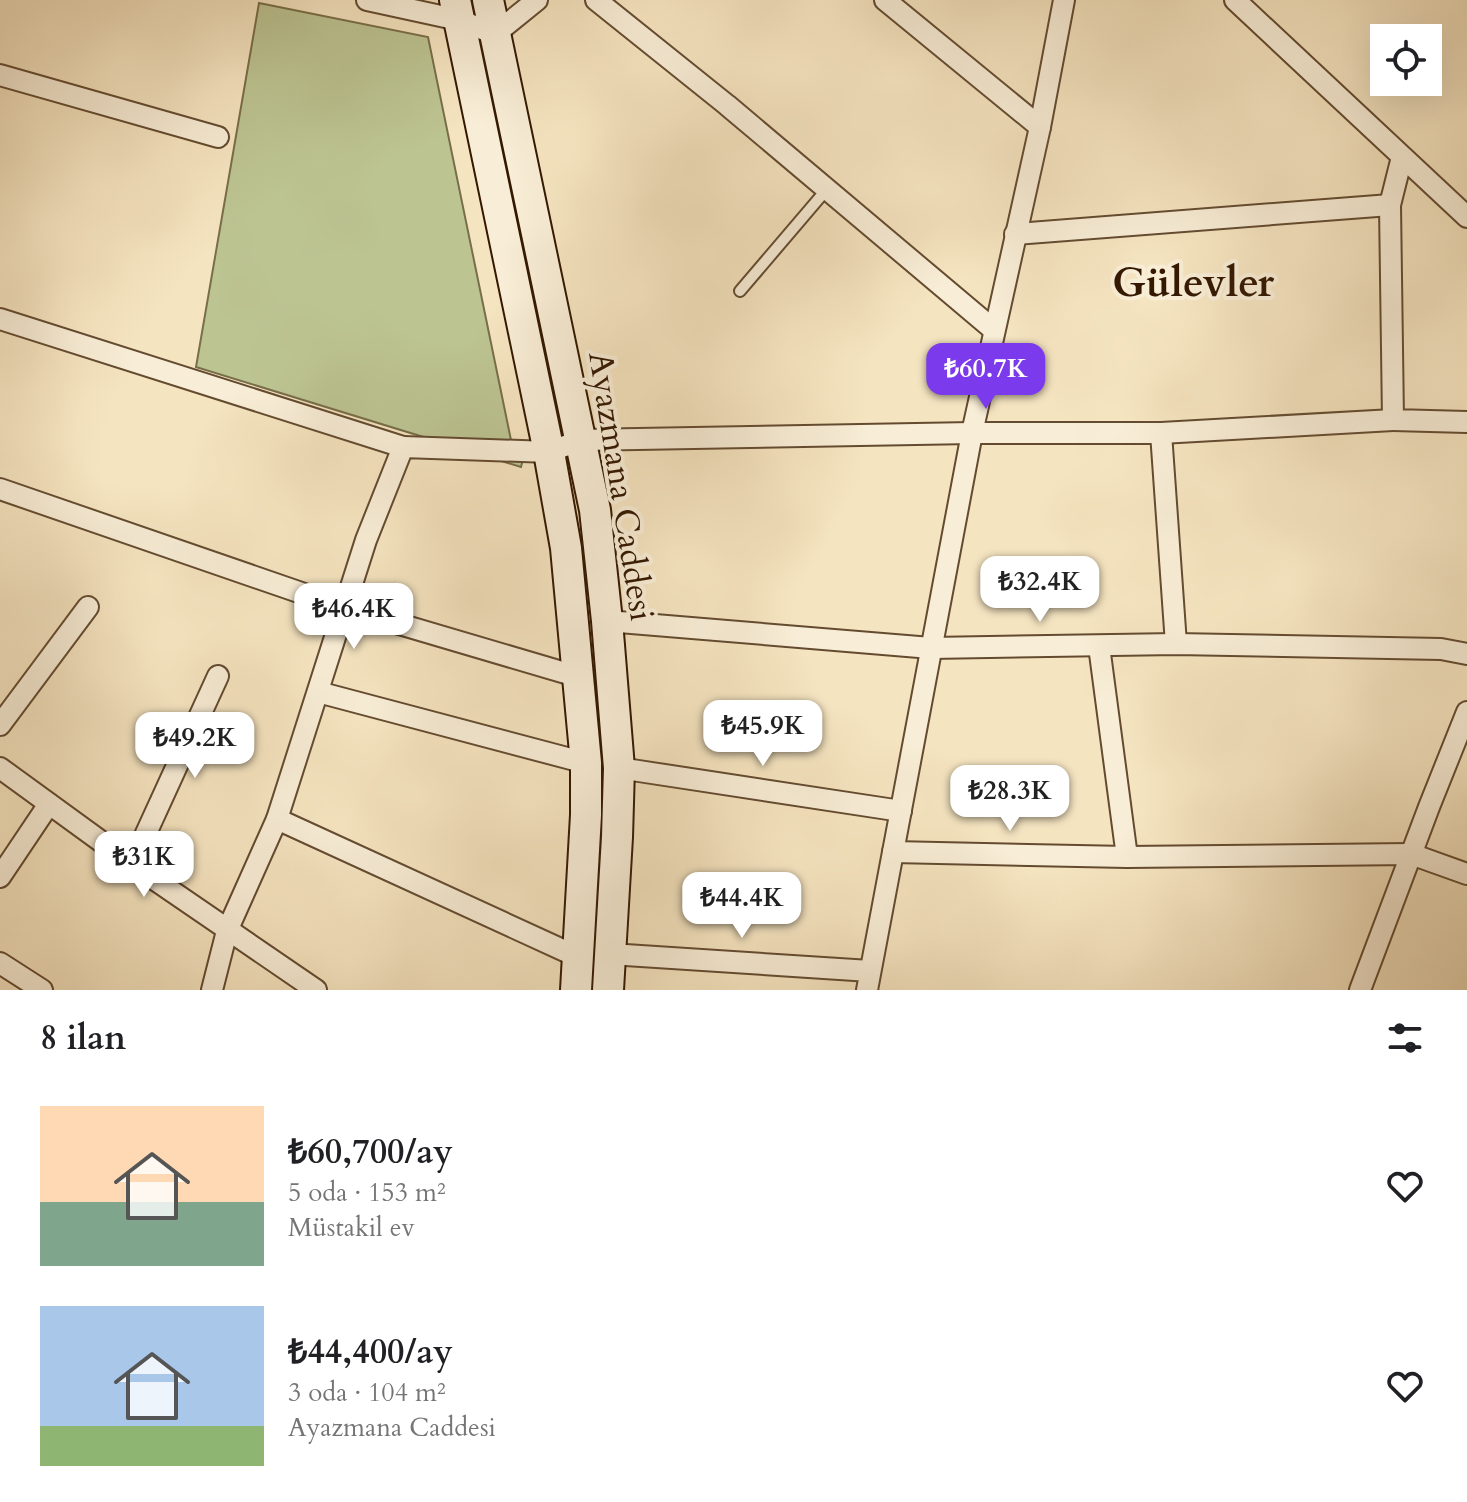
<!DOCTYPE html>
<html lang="tr">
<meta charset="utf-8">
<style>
:root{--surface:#fff;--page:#f6f6f6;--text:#202124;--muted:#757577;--accent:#7c3aed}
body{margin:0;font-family:Cardo,serif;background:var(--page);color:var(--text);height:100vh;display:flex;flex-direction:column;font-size:30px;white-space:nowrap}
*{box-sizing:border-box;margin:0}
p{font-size:26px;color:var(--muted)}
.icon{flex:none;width:44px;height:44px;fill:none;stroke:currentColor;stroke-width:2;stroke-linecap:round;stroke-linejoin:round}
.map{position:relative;height:990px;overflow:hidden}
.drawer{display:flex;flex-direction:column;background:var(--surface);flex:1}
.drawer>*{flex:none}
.buttons{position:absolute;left:1370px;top:24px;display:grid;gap:16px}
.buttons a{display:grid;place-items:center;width:72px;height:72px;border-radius:0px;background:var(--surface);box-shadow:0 8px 32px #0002;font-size:40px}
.price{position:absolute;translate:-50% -68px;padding:0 18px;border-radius:16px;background:#fff;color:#222;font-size:26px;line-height:52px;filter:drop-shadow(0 2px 4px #0008)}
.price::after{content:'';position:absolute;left:50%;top:48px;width:24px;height:18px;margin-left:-12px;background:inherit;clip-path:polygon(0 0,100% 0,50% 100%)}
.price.on{background:var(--accent);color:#fff}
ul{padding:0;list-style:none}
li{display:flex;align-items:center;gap:24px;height:200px;padding:0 40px}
li span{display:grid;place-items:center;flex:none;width:224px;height:160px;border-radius:0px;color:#555}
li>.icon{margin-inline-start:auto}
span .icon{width:96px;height:96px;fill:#fffc;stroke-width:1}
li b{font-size:34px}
h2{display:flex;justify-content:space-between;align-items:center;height:96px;padding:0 40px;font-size:34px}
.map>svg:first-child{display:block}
</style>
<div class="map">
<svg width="1467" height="990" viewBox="0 0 1467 990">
<rect width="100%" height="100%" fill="#f5e4c0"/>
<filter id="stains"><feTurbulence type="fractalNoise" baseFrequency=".0025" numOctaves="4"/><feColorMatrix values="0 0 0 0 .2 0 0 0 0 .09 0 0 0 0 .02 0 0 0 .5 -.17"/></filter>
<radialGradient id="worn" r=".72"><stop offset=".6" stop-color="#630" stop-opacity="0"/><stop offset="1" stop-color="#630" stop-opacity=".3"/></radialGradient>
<!-- green -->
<polygon fill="#bcc492" stroke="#786e49" stroke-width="2" points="259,3 428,37 512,445 523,459 521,467 196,367"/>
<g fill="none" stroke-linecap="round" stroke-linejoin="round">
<defs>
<polyline id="lane" points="740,291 827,189"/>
<g id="street">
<polyline points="367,0 459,20 495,34 537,0"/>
<polyline points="596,0 727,105 994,330"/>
<polyline points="885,0 1040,127"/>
<polyline points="1235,0 1467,217"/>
<polyline points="0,75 218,137"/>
<polyline points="1402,157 1390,205 1393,420 1467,422"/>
<polyline points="1015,234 1390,205"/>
<polyline points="0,319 403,447"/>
<polyline points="1161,433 1176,644"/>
<polyline points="0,489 345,608 579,677"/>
<polyline points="607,621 931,648 1176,644 1441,649 1467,654"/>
<polyline points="1099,646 1127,857 1411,854 1467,874"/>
<polyline points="318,692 586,763"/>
<polyline points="0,725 88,607"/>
<polyline points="0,768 132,864 316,990"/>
<polyline points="619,768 901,811"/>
<polyline points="277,819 578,957"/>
<polyline points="893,852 1127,857"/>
<polyline points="132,864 218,676"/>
<polyline points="0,877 49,804"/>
<polyline points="610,954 870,971"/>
<polyline points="0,963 42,990"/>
<polyline points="212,990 227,931 277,819 366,540 403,447 549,452 581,440 972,433 1161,433 1393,420"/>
<polyline points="867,990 972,433 1040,127 1064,0"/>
<polyline points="1360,990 1429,807 1467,712"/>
</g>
<g id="secondary">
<polyline points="455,0 549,452 566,548 586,763 586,815 576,990"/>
<polyline points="488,0 595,510 607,621 619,768 617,837 608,990"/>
</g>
</defs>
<!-- lane casing -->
<use href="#lane" stroke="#644b30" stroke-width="14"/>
<!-- street casing -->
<use href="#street" stroke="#644b30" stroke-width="24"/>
<!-- secondary casing -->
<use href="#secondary" stroke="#341800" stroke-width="34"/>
<!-- lane -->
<use href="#lane" stroke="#f8edd6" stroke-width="10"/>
<!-- street -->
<use href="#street" stroke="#f8edd6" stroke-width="20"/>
<!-- secondary -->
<use href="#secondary" stroke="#f8edd6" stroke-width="30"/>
</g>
<g text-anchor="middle" stroke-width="8" stroke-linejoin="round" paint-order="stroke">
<!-- street labels -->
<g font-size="34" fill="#341800" stroke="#f8edd6">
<text transform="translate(622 486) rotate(81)" y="12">Ayazmana Caddesi</text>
</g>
<!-- district labels -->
<g font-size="42" font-weight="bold" fill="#341800" stroke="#f8edd6">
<text x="1193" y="296">Gülevler</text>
</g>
</g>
<rect width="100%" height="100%" filter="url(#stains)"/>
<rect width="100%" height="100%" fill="url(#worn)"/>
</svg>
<div class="buttons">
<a><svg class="icon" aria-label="locate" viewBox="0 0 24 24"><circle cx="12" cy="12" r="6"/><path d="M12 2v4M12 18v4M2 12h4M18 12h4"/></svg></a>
</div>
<b class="price on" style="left:986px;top:411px">₺60.7K</b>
<b class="price" style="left:1040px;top:624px">₺32.4K</b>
<b class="price" style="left:354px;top:651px">₺46.4K</b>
<b class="price" style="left:763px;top:768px">₺45.9K</b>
<b class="price" style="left:195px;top:780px">₺49.2K</b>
<b class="price" style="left:1010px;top:833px">₺28.3K</b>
<b class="price" style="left:144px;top:899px">₺31K</b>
<b class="price" style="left:742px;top:940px">₺44.4K</b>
</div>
<section class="drawer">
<h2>8 ilan<svg class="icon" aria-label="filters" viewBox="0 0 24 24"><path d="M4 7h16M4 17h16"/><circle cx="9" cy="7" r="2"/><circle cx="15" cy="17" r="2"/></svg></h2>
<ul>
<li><span style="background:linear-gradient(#ffd9b3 60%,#7fa58c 0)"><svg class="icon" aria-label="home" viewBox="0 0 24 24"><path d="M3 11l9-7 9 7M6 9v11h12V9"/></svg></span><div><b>₺60,700/ay</b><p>5 oda · 153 m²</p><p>Müstakil ev</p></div><svg class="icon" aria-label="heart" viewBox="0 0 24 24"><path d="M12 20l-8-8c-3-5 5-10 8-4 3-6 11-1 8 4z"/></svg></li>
<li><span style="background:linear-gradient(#a9c7e8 75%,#8fb573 0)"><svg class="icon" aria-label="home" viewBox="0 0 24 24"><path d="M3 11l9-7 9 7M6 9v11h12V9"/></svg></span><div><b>₺44,400/ay</b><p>3 oda · 104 m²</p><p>Ayazmana Caddesi</p></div><svg class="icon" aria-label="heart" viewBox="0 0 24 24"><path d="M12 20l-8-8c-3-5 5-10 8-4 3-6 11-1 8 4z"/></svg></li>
</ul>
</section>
